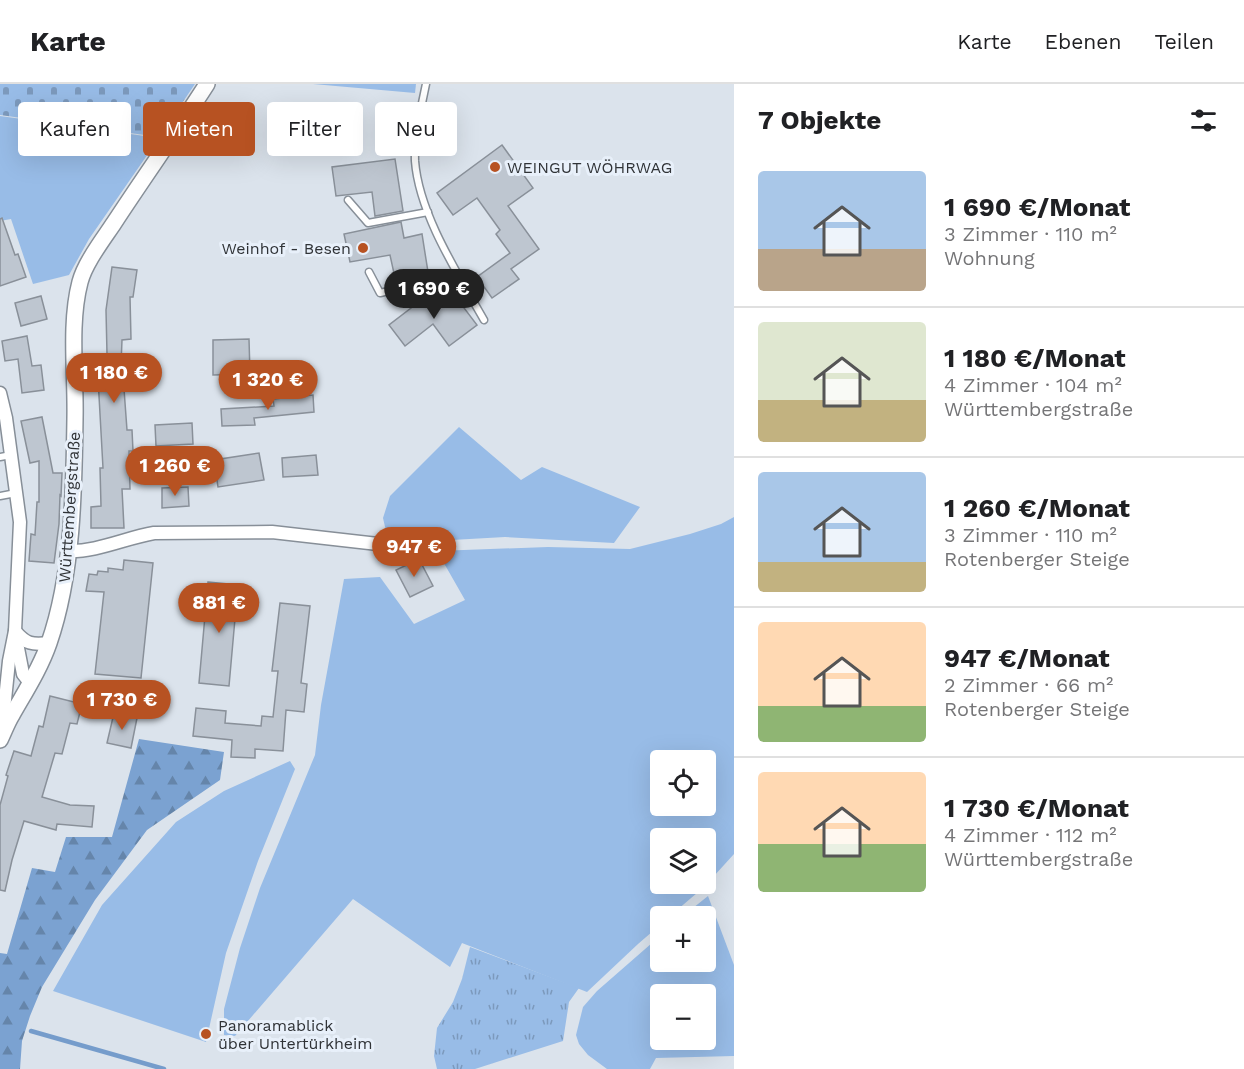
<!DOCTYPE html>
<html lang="de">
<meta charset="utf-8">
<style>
:root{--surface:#fff;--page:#f6f6f6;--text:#202124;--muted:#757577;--line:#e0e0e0;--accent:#b75222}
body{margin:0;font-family:"Work Sans",sans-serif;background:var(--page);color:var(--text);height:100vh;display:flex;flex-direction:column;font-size:22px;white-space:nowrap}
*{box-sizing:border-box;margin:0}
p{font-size:20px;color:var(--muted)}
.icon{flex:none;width:33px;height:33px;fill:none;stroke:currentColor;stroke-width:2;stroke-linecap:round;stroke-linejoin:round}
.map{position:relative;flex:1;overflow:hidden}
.side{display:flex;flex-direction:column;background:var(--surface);width:510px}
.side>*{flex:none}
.banner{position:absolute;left:18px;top:18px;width:570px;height:54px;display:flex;gap:12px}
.controls{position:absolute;left:650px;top:666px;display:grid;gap:12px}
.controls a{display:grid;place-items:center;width:66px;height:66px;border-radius:6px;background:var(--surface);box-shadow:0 6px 24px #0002;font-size:30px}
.price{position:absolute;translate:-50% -51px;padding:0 14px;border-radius:21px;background:var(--accent);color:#fff;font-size:20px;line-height:39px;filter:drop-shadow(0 2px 3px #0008)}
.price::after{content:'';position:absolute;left:50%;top:36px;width:18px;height:14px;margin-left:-9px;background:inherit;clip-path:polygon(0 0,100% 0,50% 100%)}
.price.on{background:#222;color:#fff}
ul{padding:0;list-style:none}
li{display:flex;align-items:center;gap:18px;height:150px;padding:0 24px}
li+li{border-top:2px solid var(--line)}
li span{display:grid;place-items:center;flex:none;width:168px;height:120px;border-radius:6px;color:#555}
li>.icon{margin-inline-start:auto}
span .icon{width:72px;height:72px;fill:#fffc;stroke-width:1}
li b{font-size:26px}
h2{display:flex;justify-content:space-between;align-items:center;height:72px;padding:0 24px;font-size:26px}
.pill{padding:0 21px;border-radius:6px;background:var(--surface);box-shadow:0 6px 24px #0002;font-size:21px;line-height:54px}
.pill.on{background:var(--accent);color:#fff}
header{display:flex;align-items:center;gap:36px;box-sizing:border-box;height:84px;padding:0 30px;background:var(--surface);border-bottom:2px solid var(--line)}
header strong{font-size:28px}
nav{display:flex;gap:33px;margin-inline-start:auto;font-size:21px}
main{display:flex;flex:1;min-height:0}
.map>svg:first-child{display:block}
</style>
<header>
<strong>Karte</strong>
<nav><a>Karte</a><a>Ebenen</a><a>Teilen</a></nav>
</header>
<main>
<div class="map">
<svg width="734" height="985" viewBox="0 0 734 985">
<defs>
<pattern id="grass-tufts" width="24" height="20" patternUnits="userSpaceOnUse" patternTransform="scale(1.5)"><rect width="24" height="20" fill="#98bce7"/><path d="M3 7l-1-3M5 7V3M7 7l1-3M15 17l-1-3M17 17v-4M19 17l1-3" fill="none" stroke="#7c99bc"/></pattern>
<pattern id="forest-firs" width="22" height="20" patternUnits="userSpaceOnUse" patternTransform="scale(1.5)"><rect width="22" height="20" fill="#7ba2d1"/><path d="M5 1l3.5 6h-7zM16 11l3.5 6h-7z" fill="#6585aa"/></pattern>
<pattern id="cemetery-stones" width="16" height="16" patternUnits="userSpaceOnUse" patternTransform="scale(1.5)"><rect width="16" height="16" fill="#98bce7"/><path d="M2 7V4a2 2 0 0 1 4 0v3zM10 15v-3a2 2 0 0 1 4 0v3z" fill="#7c99bc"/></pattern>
</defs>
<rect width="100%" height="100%" fill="#dbe3ec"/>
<!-- grass -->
<polygon fill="url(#grass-tufts)" points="470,863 579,904 569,918 563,957 475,985 437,985 434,972 437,944 453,918 462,895"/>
<!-- forest -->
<polygon fill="url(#forest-firs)" points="139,655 224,668 220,696 147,746 95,816 42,903 30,932 22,957 20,985 0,985 0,869 7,870 32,784 55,788 66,753 112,753"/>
<!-- cemetery -->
<polygon fill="url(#cemetery-stones)" points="0,0 195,0 159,53 0,31"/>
<!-- garden -->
<g fill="#98bce7" fill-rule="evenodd">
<polygon points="313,0 416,0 415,9"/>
<polygon points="0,32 159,54 89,155 69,191 33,200 11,135 0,137"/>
<polygon points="459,343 521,396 542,383 640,423 614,459 505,453 416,458 388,456 383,434 390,412"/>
<path d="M734 433V770L704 803 670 832H660V841L638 860 587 908 462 859 450 883 353 815 235 952 224 951V925L240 864 260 804 315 671 321 621 344 495 380 493 414 540 465 516 437 467 548 463 630 465 690 450 721 440ZM660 676H705V722H660ZM660 754H705V800H660Z"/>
<polygon points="290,677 295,685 258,777 226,869 206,958 53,907 102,821 176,738 224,707"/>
<path d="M708 812 734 881V972L656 974 650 985H607L588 971 579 960 576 951 583 923 597 907 660 852V878H705V832H683ZM705 910V956H660V910Z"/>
</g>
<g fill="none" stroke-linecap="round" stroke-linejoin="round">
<!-- stream -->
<polyline stroke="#759ccb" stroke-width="4.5" points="31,947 164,985"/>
</g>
<!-- building -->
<g fill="#bec6d0" stroke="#899099" stroke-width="1.5">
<polygon points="502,61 533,104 508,122 539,165 511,185 519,195 492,214 477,193 510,169 496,150 500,146 477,114 453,131 437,109"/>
<polygon points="395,75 403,127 375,132 372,108 336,112 332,83"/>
<polygon points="2,134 15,171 18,170 26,193 0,202 0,135"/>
<polygon points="401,138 404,154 422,150 428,188 395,194 390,171 350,178 344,150"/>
<polygon points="112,183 137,186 133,213 130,213 131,255 122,256 120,306 124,305 127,346 132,346 133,367 129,367 130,405 122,405 124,444 91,444 91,423 101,422 100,384 103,384 98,294 98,270 107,270 106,226"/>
<polygon points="432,208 439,218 452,208 477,241 449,262 433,240 405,262 389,241"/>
<polygon points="41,212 47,235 21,242 15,219"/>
<polygon points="27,252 32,282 41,281 44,306 22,309 18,275 5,277 2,257"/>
<polygon points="249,255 250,290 213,291 213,256"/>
<polygon points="313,311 314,328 254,334 255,341 222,342 221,325 274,322 273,315"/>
<polygon points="42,333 53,389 62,389 61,412 60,411 59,440 54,479 29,477 31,450 35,451 37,418 39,418 39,377 30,379 21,337"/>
<polygon points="192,339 193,360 156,362 155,341"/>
<polygon points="259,369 264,396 218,403 214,376"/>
<polygon points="316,371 318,391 283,393 282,374"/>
<polygon points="188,403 189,422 162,424 162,404"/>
<polygon points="419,475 433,502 410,513 396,486"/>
<polygon points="124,476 153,479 141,594 95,590 104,508 86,507 89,490 97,491 98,487 108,488 108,484 123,486"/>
<polygon points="208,498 238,501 229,602 199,599"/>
<polygon points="280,519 310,522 301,599 307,600 304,628 286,626 283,667 255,665 255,674 231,673 232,656 193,652 196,624 226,627 225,639 261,642 262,632 273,633 278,587 272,587"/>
<polygon points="50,612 82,620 77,640 70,639 62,670 55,669 42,713 70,721 94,722 92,743 57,740 56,746 24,737 12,776 5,807 0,806 0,721 8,692 6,691 14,667 31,672 39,642 43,643"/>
<polygon points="114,629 137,634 131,664 107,659"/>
</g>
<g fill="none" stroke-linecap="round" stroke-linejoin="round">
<defs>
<g id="service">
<path d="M426 0C421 24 414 53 415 77 419 130 458 190 484 236"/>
<polyline points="348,116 368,139 428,128"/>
<polyline points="369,188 380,209 458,191"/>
<polyline points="0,373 11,371"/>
<polyline points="0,412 16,409"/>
</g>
<g id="minor">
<polyline points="0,309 6,334 20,438 15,547 9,577 2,645"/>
<path d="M68 467C97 468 125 454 154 449L272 448 422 465"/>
<path d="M15 547C26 560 32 561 49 559"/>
<polyline points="16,554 23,590 30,599"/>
</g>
<path id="tertiary" d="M0 656C4 648 7 639 12 631 25 608 40 585 49 559 73 490 74 407 75 334 76 291 69 240 80 198 85 179 102 157 114 139 144 93 177 47 207 0"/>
</defs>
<!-- service casing -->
<use href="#service" stroke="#878f98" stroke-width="9"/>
<!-- minor casing -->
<use href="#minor" stroke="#878f98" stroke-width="15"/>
<!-- tertiary casing -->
<use href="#tertiary" stroke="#878f98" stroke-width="18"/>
<!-- service -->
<use href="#service" stroke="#fff" stroke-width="6"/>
<!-- minor -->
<use href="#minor" stroke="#fff" stroke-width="12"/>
<!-- tertiary -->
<use href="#tertiary" stroke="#fff" stroke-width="15"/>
</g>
<!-- markers -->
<g fill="#b75222" stroke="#e8f0fa" stroke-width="2">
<circle cx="495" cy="83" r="6"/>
<circle cx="363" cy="164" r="6"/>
<circle cx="206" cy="950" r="6"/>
</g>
<g text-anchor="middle" stroke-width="6" stroke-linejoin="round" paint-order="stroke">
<!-- poi labels -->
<g font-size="16" fill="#303337" stroke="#e8f0fa" text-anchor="start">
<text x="507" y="89">WEINGUT WÖHRWAG</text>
<text x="351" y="170" text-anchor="end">Weinhof - Besen</text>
<text x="218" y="947">Panoramablick<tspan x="218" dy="18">über Untertürkheim</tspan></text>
</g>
<!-- street labels -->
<g font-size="16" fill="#303337" stroke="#e8f0fa">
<text transform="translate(69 423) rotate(-86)" y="6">Württembergstraße</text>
</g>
</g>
</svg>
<div class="controls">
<a><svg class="icon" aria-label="locate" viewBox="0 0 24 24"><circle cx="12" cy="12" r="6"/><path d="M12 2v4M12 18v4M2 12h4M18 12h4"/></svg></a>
<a><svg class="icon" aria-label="layers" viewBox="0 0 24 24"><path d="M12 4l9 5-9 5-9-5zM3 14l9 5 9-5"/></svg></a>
<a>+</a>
<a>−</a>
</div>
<b class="price on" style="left:434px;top:236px">1 690 €</b>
<b class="price" style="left:114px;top:320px">1 180 €</b>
<b class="price" style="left:268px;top:327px">1 320 €</b>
<b class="price" style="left:175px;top:413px">1 260 €</b>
<b class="price" style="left:414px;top:494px">947 €</b>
<b class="price" style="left:219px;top:550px">881 €</b>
<b class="price" style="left:122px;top:647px">1 730 €</b>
<div class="banner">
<a class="pill">Kaufen</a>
<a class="pill on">Mieten</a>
<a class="pill">Filter</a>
<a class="pill">Neu</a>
</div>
</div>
<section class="side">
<h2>7 Objekte<svg class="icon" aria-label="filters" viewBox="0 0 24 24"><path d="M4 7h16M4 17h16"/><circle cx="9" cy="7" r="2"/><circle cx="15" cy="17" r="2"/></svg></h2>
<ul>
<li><span style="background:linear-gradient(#a9c7e8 65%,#b9a48a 0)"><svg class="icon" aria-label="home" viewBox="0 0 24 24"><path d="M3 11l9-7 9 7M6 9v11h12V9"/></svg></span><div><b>1 690 €/Monat</b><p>3 Zimmer · 110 m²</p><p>Wohnung</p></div></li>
<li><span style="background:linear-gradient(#dfe7d0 65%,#c2b280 0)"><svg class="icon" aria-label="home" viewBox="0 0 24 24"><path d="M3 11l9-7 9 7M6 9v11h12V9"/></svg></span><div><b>1 180 €/Monat</b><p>4 Zimmer · 104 m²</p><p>Württembergstraße</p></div></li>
<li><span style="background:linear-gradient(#a9c7e8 75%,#c2b280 0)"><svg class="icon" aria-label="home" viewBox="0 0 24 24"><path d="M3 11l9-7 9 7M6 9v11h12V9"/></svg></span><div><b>1 260 €/Monat</b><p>3 Zimmer · 110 m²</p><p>Rotenberger Steige</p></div></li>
<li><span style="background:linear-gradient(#ffd9b3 70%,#8fb573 0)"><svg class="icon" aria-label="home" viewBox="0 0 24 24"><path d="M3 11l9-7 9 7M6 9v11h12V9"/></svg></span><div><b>947 €/Monat</b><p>2 Zimmer · 66 m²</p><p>Rotenberger Steige</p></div></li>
<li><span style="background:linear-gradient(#ffd9b3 60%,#8fb573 0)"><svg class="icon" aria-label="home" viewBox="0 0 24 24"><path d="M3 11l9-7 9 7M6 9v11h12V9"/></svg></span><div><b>1 730 €/Monat</b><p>4 Zimmer · 112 m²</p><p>Württembergstraße</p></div></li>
</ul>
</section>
</main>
